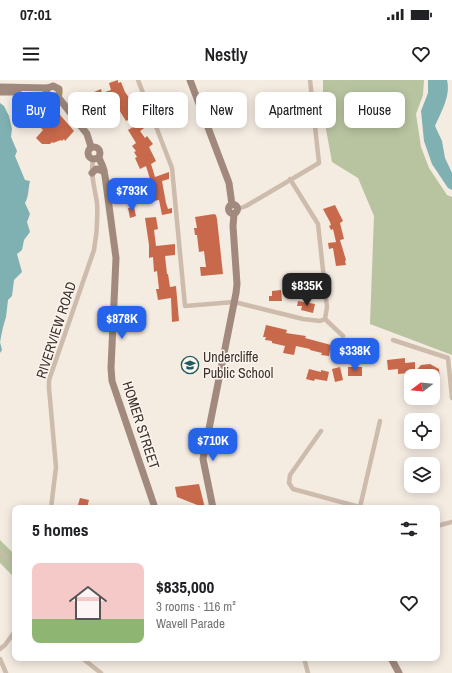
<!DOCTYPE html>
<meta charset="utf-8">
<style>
:root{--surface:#fff;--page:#f6f6f6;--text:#202124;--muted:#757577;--line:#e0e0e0;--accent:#2563eb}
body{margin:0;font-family:"Archivo Narrow",sans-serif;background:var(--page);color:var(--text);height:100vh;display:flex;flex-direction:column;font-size:15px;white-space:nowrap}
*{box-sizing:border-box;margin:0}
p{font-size:13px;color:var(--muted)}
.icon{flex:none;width:22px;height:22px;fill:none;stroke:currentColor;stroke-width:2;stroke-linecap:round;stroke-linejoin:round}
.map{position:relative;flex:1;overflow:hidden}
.details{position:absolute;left:12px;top:425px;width:428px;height:156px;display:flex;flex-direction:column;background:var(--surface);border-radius:8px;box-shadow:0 2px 10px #0003}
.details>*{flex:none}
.guide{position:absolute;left:12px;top:12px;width:428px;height:36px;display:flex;gap:8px}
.needle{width:26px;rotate:254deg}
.controls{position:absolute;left:404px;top:289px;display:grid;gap:8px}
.controls a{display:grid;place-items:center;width:36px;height:36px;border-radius:8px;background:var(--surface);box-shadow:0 2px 10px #0003;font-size:20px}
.price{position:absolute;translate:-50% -34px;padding:0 9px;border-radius:8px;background:var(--accent);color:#fff;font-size:13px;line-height:26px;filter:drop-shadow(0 1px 2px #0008)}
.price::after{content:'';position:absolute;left:50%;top:24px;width:12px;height:9px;margin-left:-6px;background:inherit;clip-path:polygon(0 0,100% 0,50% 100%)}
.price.on{background:#222;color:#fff}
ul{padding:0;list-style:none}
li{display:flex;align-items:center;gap:12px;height:100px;padding:0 20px}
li+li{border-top:1px solid var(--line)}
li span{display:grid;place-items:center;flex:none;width:112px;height:80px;border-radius:8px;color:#555}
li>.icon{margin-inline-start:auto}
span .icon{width:48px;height:48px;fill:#fffc;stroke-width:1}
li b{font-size:17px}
h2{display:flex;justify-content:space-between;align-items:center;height:48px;padding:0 20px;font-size:17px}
.chip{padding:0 14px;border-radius:8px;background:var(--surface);box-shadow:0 2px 10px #0003;font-size:14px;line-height:36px}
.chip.on{background:var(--accent);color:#fff}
.status{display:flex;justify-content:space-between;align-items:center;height:28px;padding:0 20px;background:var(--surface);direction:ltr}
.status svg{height:11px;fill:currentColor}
header{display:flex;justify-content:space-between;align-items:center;height:52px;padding:0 20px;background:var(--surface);font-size:18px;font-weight:600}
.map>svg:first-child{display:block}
</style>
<div class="status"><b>07:01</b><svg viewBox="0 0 49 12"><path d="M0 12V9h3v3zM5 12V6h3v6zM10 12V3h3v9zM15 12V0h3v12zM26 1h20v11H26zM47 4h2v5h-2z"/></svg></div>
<header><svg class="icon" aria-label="menu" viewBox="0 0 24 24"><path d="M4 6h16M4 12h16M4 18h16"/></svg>Nestly<svg class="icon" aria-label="heart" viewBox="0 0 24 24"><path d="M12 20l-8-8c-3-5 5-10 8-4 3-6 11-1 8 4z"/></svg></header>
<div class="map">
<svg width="452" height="593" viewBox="0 0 452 593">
<rect width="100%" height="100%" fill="#f4ebe1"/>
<!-- green -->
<g fill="#b8c4a0">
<polygon points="323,0 424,0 423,15 416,34 421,67 429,88 447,115 452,117 452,275 370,244 374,136 358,98 332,82 323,33"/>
<polygon points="0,460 15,475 15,498 0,483"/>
</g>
<!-- water -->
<g fill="#7fb0b2">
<path d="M428 0H447C451 16 441 32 435 46L442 61 445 78 452 93V110L448 108 432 84 424 61 421 31 428 13Z"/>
<path d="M0 23 4 26 9 36 12 49 11 57 17 71 15 76 25 100 30 101C28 109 29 116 25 123L30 134 27 142 30 152 24 160 22 170 17 174 22 192 14 200 12 216 8 220 6 237 3 247 0 262 2 270 0 273Z"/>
</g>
<!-- building -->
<g fill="#c8694b">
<polygon points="118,0 118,3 121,2 125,12 146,42 145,42 147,46 140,51 145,58 147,56 153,64 149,67 156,81 151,84 155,97 169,92 169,99 162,101 166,123 168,129 172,128 172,133 162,135 159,120 153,121 148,99 150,99 146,86 140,89 135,78 137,77 134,72 136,71 132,66 136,63 128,50 133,47 128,40 126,41 121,33 115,22 113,14 104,18 104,21 102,22 103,27 97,29 95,22 97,22 94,12 101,9 102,13 111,10 109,3"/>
<polygon points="54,28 74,51 65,61 64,59 62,61 61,60 53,63 52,62 50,64 42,64 36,58 43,50 41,48"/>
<polygon points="335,125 343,141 340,143 344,159 340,160 346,180 345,181 346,185 336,186 333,168 329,169 328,163 336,162 333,149 331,150 329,146 331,145 330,142 323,129"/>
<polygon points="134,127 136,136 130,138 128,128"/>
<polygon points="214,134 216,135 217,139 223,194 201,196 200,187 206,187 204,171 199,172 197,155 195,155 194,148 197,148 195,137"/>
<polygon points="156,137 158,149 154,150 156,166 175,164 175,175 165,176 167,194 168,194 170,207 176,206 179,241 172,242 171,218 158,220 156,209 159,209 157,191 154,192 153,177 149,178 149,165 145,138"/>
<polygon points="281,210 282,221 269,221 269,216 272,216 272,211"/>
<polygon points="298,221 315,224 313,233 301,230 302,226 297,226"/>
<polygon points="266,245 287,250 286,253 306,256 305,258 331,265 329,276 321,275 322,273 310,270 310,269 296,266 294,275 283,273 285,266 272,263 272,261 265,260 266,257 263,257"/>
<polygon points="342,266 355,270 353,277 340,274"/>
<polygon points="365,266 372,266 373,279 366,280"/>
<polygon points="405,278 405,283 415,282 415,292 421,285 430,284 439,289 440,298 433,298 433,296 419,296 419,292 398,294 398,289 388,290 387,280"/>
<polygon points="340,287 343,300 335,302 332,289"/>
<rect x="348" y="287" width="14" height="9"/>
<polygon points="309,289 321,292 321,290 329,292 327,301 315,299 314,301 306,299"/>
<polygon points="199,404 205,428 177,417 175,407"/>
<polygon points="80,418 89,420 87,428 77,428"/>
</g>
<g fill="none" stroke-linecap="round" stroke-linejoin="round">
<!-- lane -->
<polyline stroke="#cdbbac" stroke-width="2.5" points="0,472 1,471 15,487"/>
<!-- street -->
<g stroke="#cdbbac" stroke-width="4.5">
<polyline points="138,0 172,88 185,226 234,222 303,239 320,241 325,239 343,256"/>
<polyline points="290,99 318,144 327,227 325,239"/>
<polyline points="238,129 246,126 319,83 310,0"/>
<polyline points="393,260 448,278 452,318"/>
<polyline points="321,351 290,395 289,403 293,409 363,428"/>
<polyline points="360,427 380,341"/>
<path d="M51 428 56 387 49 308V300L94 170C97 154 98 139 97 123 95 109 90 94 93 80"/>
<polyline points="437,446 452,442"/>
<polyline points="0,569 5,565 15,551"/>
<polyline points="82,578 101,593"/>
<polyline points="304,578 308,593"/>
<polyline points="0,579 6,593"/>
</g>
<!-- secondary -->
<g stroke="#a18a7d" stroke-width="7">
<polyline points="190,0 229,103 232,125"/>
<polyline points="0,7 48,8 53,6 59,9 59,13 58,17"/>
<polyline points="48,8 46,12 48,18 52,20 58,17"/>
<polyline points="0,12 18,12"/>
<polyline points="58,17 87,54 91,67"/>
<circle cx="94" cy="73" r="6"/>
<polyline points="99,78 103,87 105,96 116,178 111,288 112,301 155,428"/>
<polyline points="92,93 96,89 104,91"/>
<circle cx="233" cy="129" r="4.5"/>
<polyline points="213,428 203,379 236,213 237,204 233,146 234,134"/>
<polyline points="391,578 399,593"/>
</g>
</g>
<!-- icons -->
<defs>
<symbol id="school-ring" viewBox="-11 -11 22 22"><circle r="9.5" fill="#fbf5ee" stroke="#1f5a5e" stroke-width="1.5"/><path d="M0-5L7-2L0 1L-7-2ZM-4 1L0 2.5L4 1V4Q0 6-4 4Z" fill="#1f5a5e"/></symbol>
</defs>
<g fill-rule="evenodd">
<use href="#school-ring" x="180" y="275" width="20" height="20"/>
</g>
<g text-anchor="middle" stroke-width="3" stroke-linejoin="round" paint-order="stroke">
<!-- street labels -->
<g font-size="14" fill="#3b302b" stroke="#fbf5ee">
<text transform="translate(56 250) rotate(-72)" y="5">RIVERVIEW ROAD</text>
<text transform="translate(141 345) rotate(72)" y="5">HOMER STREET</text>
</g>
<!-- poi labels -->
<g font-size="14" fill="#3b302b" stroke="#fbf5ee" text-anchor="start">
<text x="203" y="282">Undercliffe<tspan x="203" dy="16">Public School</tspan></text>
</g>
</g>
</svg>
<div class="controls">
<a><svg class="needle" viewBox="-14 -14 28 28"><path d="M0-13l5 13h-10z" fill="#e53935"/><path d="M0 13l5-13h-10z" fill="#757577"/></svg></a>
<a><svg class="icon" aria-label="locate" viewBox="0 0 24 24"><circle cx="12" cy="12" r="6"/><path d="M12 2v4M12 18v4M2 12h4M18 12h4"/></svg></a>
<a><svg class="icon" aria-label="layers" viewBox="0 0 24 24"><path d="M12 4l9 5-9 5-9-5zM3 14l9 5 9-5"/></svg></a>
</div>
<b class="price" style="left:132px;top:132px">$793K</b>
<b class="price on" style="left:307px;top:227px">$835K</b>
<b class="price" style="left:122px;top:260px">$878K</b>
<b class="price" style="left:355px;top:292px">$338K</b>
<b class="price" style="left:213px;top:382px">$710K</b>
<div class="guide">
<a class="chip on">Buy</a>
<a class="chip">Rent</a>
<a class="chip">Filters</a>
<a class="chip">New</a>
<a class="chip">Apartment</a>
<a class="chip">House</a>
</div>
<section class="details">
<h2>5 homes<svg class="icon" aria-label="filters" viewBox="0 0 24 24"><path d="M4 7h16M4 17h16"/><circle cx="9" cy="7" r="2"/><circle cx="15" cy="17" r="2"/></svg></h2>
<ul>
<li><span style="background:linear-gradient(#f6c9c9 70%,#8fb573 0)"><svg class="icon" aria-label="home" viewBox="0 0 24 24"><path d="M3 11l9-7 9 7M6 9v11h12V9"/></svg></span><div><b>$835,000</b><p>3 rooms · 116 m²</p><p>Wavell Parade</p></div><svg class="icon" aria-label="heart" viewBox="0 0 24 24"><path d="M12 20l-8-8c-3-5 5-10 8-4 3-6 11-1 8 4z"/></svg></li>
</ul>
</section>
</div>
